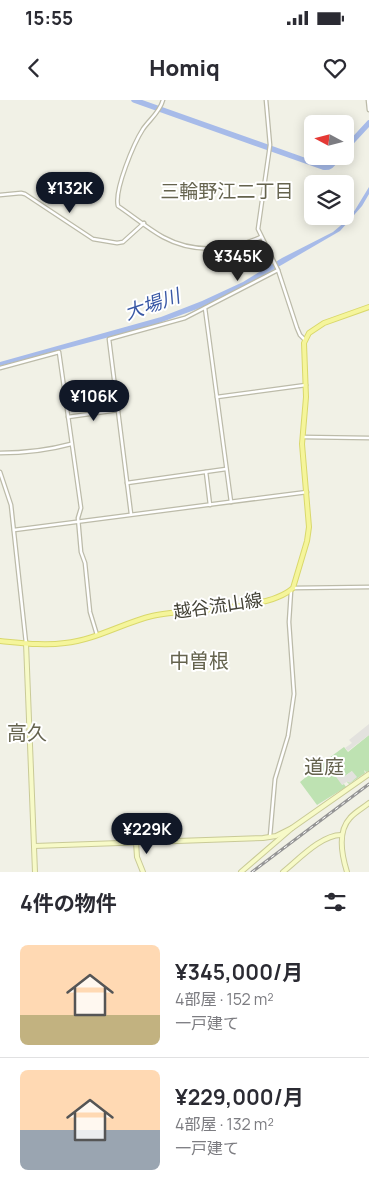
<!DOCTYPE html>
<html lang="ja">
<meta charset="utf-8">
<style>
:root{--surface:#fff;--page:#f2f2f3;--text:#2b2b33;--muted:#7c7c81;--line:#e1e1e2;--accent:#111827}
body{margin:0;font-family:Manrope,"Noto Sans JP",sans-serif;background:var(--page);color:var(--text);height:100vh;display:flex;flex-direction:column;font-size:19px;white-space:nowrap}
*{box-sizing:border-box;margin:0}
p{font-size:16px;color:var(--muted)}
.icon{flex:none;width:28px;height:28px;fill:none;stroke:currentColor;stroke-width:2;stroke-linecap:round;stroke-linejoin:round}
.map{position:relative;height:772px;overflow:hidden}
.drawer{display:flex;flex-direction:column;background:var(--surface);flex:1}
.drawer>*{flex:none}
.needle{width:32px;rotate:277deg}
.buttons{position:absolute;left:304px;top:15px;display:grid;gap:10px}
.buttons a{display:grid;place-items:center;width:50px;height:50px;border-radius:8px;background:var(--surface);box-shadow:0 2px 12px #0003;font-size:25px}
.price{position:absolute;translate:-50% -42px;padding:0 11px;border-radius:18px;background:var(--accent);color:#fff;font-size:16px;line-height:32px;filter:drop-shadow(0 1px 2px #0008)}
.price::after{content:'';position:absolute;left:50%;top:30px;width:15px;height:11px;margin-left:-8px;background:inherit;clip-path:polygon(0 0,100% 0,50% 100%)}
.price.active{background:#222;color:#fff}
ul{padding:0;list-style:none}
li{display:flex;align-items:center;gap:15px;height:125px;padding:0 20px}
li+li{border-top:1px solid var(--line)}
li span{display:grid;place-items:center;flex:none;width:140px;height:100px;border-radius:8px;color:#555}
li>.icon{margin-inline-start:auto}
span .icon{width:60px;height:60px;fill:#fffc;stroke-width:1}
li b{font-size:21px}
h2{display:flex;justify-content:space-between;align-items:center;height:60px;padding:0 20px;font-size:21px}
.status{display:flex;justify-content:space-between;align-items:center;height:35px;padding:0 25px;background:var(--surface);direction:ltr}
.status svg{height:14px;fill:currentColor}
header{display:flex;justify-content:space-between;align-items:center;height:65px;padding:0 20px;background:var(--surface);font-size:22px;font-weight:800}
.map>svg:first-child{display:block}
</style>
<div class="status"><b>15:55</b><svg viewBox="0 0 49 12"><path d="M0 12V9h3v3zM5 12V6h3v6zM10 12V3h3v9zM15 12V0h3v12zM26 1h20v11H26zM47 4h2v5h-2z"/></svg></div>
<header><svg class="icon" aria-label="back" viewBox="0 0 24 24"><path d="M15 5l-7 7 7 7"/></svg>Homiq<svg class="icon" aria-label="heart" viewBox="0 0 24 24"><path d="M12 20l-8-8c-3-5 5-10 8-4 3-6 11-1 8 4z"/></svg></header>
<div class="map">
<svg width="369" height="772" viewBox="0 0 369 772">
<rect width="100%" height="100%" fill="#f1f1e6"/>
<!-- green -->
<polygon fill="#bee2b2" points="369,635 369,671 366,672 364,670 365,673 349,684 347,682 348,681 349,683 352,671 345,676 342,685 344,684 346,687 317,705 300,682 318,667 318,666 344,647 348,652"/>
<!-- parking -->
<g fill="#e3e2de">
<polygon points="369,624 369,635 348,651 345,648 352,643 349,640"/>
<polygon points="340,669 345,676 352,671 357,677 350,683 348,681 342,685 334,674"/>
</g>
<!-- water -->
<polygon fill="#a7bbe9" points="369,87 369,94 362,106 340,131 230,195 200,208 151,226 0,266 0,262 161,217 202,201 243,182 282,158 333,132 346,121 355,110"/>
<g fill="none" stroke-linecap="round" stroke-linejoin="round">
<!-- stream -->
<polyline stroke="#a7bbe9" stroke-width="1" points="89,135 94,138 104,139"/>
<!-- river -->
<g stroke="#a7bbe9" stroke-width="5.5">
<path d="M134 0 323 67C331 69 334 62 339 56"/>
<polyline points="345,49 369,23"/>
</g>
<defs>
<g id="street">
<path d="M163 0C160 12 150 19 143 29 134 43 114 90 118 106 133 116 147 128 163 137 194 154 230 151 261 137"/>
<polyline points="266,0 270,45 258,129 278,170 297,228 300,235 305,240"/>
<polyline points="368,0 369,10"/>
<polyline points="0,95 21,93 25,94 93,139 117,143 123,142 144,123"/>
<polyline points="205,208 231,402"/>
<polyline points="0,268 59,252 81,408 78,418 81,452 85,463 90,512 97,535"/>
<polyline points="217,297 306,285"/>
<polyline points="68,317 118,310"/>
<polyline points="303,337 369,338"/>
<path d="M0 353C23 353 49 350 71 344"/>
<polyline points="0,372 11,405 26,543"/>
<polyline points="206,372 210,405"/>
<polyline points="127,383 226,369"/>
<polyline points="131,414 109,239 185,218 278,170"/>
<polyline points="14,430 307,392"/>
<polyline points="293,488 369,487"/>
<polyline points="270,736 275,679 288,636 294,594 289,522 291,491"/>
</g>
<g id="secondary">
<polyline points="26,543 35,772"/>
<polyline points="136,742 137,757 143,772"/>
<polyline points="34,746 263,738 276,736 292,728"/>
<polyline points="241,772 292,728 369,674"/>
<path d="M283 772C298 760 322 734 342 735"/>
<path d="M347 772C342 756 337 732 350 718 355 712 363 708 369 703"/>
</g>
<path id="primary" d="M0 541C22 543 43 546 65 543 95 540 123 523 152 516 189 507 267 512 293 488L307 441 309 427 302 344 306 297 304 243 309 233 324 223 369 207"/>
</defs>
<!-- street casing -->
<use href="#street" stroke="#bcbba9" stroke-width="5"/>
<!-- secondary casing -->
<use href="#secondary" stroke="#c9ca97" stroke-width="6"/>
<!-- primary casing -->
<use href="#primary" stroke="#d9d86c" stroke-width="6"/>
<!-- street -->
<use href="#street" stroke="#fff" stroke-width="2.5"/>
<!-- secondary -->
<use href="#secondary" stroke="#f7fac8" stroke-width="4"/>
<!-- primary -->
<use href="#primary" stroke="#f5f59b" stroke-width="4"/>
<defs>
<polyline id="rail" points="252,772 369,684"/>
</defs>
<!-- rail casing -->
<use href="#rail" stroke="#959595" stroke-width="3"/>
<!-- rail -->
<use href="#rail" stroke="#fff" stroke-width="1" stroke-dasharray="4" stroke-linecap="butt"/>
</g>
<g text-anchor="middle" stroke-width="4" stroke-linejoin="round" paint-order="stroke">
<!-- street labels -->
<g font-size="18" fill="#434236" stroke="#fff">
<text transform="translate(218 506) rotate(-8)" y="6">越谷流山線</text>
</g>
<!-- neighbourhood labels -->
<g font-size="19" fill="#65634e" stroke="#fff">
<text x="227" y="98">三輪野江二丁目</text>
</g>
<!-- water labels -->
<g font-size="19" font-style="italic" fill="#3958a5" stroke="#fff">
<text transform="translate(152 204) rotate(-19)" y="7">大場川</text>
</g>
<!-- quarter labels -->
<g font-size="20" fill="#65634e" stroke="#fff">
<text x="199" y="568">中曽根</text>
<text x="27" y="640">高久</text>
<text x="324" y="674">道庭</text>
</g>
</g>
</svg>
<div class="buttons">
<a><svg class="needle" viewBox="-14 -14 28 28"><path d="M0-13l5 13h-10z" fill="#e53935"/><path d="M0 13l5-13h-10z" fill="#7c7c81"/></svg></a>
<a><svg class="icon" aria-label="layers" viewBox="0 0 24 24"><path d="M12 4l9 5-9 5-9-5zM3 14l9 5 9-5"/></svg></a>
</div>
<b class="price" style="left:70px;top:114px">¥132K</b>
<b class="price active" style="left:238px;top:182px">¥345K</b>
<b class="price" style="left:94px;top:322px">¥106K</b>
<b class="price" style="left:147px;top:755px">¥229K</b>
</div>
<section class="drawer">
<h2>4件の物件<svg class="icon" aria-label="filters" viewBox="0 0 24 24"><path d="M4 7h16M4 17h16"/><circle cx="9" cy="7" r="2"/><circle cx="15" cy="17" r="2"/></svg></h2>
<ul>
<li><span style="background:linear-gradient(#ffd9b3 70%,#c2b280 0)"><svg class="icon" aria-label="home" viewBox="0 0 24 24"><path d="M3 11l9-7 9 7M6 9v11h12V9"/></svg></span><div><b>¥345,000/月</b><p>4部屋 · 152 m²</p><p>一戸建て</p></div></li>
<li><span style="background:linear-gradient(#ffd9b3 60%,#9aa5b1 0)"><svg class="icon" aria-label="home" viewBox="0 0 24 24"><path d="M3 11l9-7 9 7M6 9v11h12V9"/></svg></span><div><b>¥229,000/月</b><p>4部屋 · 132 m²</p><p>一戸建て</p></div></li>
</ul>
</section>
